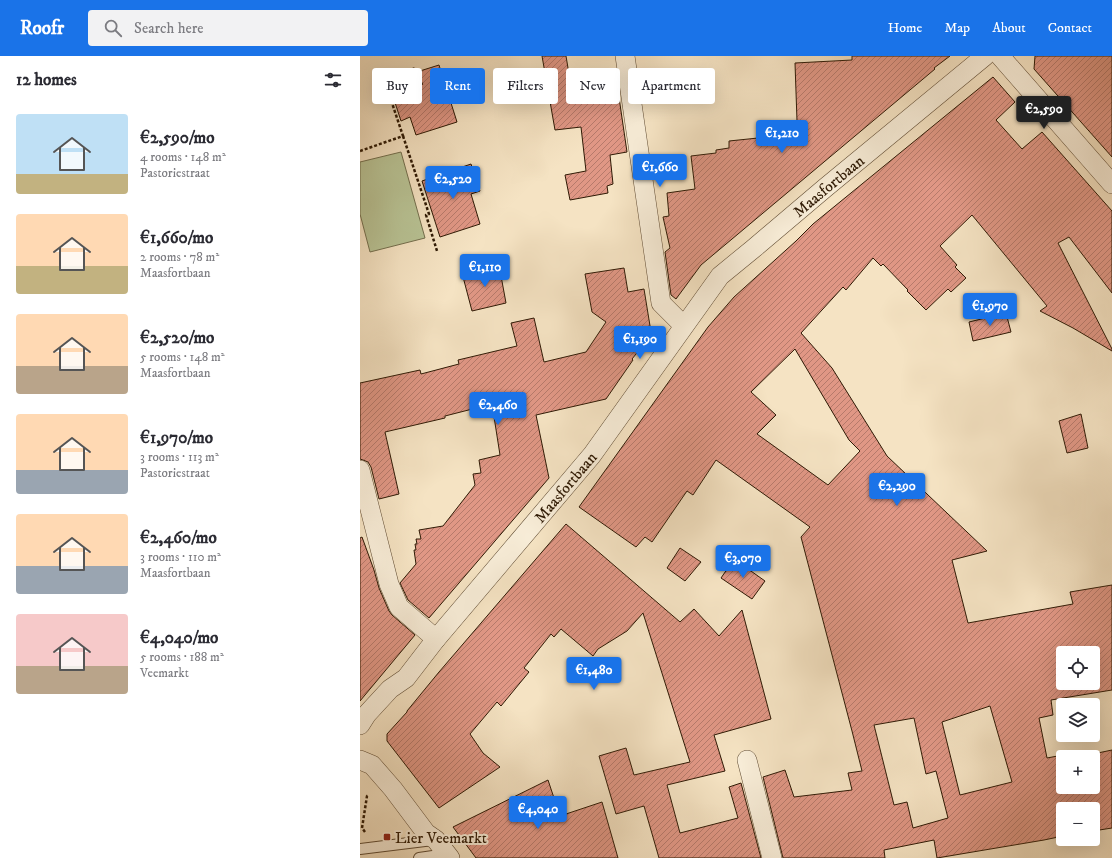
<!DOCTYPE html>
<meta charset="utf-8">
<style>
:root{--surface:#fff;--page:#f2f2f3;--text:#2b2b33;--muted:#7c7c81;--accent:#1a73e8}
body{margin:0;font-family:"IM FELL DW Pica",serif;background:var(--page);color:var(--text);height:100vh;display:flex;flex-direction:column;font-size:15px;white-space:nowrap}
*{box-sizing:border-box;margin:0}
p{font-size:13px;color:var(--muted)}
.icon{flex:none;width:22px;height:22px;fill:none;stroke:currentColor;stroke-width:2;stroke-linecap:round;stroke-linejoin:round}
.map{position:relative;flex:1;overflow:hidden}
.sheet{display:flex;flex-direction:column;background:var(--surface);width:360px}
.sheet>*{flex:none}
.top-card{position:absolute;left:12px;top:12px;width:380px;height:36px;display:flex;gap:8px}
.buttons{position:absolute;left:696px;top:590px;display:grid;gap:8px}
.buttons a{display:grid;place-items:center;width:44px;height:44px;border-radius:4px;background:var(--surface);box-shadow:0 4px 16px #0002;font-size:20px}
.price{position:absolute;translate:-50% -34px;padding:0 9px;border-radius:4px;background:var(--accent);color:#fff;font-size:13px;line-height:26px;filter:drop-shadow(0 1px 2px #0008)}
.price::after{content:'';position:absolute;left:50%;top:24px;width:12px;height:9px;margin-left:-6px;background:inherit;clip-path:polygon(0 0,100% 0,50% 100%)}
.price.on{background:#222;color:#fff}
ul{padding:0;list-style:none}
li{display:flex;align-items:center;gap:12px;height:100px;padding:0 16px}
li span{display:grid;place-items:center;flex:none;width:112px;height:80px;border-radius:4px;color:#555}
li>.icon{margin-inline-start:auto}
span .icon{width:48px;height:48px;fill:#fffc;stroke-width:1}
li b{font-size:17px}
h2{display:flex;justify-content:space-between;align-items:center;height:48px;padding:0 16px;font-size:17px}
.tag{padding:0 14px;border-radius:4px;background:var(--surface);box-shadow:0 4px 16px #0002;font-size:14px;line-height:36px}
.tag.on{background:var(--accent);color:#fff}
header{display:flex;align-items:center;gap:24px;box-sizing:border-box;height:56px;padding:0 20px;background:var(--accent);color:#fff}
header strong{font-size:19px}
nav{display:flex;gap:22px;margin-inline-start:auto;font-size:14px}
.search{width:280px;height:36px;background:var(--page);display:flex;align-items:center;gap:10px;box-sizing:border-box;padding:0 14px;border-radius:4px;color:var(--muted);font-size:15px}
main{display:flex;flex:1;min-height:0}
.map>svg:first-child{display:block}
</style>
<header>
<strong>Roofr</strong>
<div class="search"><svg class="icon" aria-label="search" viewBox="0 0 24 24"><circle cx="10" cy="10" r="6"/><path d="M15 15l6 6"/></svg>Search here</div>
<nav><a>Home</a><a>Map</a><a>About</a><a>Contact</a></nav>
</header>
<main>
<section class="sheet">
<h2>12 homes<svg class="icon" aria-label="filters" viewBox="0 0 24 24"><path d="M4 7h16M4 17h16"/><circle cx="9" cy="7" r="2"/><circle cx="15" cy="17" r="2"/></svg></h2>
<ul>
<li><span style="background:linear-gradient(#bfe0f5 75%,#c2b280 0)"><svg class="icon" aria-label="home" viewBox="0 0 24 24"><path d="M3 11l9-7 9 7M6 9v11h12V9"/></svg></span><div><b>€2,590/mo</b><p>4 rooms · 148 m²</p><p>Pastoriestraat</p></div></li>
<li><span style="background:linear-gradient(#ffd9b3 65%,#c2b280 0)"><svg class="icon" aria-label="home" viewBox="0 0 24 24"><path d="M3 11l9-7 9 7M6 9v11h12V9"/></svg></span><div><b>€1,660/mo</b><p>2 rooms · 78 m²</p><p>Maasfortbaan</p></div></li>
<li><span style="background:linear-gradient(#ffd9b3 65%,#b9a48a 0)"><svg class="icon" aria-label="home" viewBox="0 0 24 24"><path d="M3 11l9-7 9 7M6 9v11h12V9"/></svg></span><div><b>€2,520/mo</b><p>5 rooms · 148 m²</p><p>Maasfortbaan</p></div></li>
<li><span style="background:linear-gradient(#ffd9b3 70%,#9aa5b1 0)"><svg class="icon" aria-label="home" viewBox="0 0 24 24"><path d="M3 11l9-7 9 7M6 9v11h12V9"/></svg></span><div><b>€1,970/mo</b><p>3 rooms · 113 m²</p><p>Pastoriestraat</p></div></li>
<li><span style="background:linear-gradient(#ffd9b3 65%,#9aa5b1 0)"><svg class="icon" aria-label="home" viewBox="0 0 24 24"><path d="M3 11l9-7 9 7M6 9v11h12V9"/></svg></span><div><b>€2,460/mo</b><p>3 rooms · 110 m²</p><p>Maasfortbaan</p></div></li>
<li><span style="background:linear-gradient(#f6c9c9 65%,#b9a48a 0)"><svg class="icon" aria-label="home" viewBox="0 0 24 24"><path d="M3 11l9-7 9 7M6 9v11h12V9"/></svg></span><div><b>€4,040/mo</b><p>5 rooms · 188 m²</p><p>Veemarkt</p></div></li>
</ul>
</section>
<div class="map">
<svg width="752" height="802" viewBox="0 0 752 802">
<defs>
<pattern id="building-hatch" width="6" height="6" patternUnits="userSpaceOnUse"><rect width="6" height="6" fill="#e09785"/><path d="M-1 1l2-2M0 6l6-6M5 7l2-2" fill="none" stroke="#b67a6b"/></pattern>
</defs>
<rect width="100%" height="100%" fill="#f5e3c3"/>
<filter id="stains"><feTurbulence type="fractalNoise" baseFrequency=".005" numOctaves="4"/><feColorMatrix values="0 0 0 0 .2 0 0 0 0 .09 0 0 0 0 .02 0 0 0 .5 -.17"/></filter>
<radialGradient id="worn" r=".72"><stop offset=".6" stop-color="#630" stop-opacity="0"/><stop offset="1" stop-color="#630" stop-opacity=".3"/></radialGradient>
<!-- park -->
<polygon fill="#b9c496" stroke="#746f4e" points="41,96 65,182 10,196 0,158 0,106"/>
<!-- building -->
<g fill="url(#building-hatch)" stroke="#2f1a05" fill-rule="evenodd">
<polygon points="182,0 206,0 210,24 227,22 228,25 256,21 267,96 250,99 253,128 247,130 248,137 210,144 205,119 226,115 221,71 195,74"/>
<polygon points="492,0 590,0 574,12 575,13 341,209 316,243 311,239 305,196 310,192 303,161 309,160 307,137 335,133 331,100 356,97 356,94 369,92 369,85 398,82 398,81 417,66 437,65 435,7 492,4"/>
<polygon points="675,0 752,0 752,101 674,13"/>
<polygon points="79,9 97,66 56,79 50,61 41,65 28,25"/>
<path d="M633 21 655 46 636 64 662 93 682 76 752 155V237L709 181 698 187 752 293V295L713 272 680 255 687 250 612 159 580 190 597 209 595 211 606 222 591 236 588 233 566 254 547 235 548 234 523 208 521 210 513 202 486 234 483 231 441 277 472 312 527 400 627 495 592 504 608 567 713 548 710 536 752 529V634L691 644 693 659 679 662 687 702 724 695 725 697 732 695 733 698 752 694V772L733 775V753H703V780L684 784 577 802 574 784 524 794 525 802H423L403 721 425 714 434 741 492 734 488 717 502 715 492 675 441 481 450 471 356 404 333 439 327 435 292 486 285 481 276 491 219 451 348 271 374 241 436 185 453 168ZM435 293 489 384 500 395 468 429 397 378 416 359 391 336ZM703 597H733V627H703ZM630 650 652 726 600 739 582 666ZM554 662 566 718 576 715 588 762 553 772 547 746 534 749 514 669ZM703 701H733V731H703Z"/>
<polygon points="111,108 120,135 111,138 120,168 80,181 62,125"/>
<polygon points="139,209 146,247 112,255 102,217"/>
<polygon points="264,212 268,236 284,233 291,276 289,282 272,303 273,304 246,343 176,359 189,422 69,562 48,544 40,527 56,508 54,494 56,494 55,488 57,488 56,483 61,483 59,474 83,470 115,429 113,418 121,417 119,404 140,399 132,348 85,360 85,362 25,376 39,438 19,443 11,411 8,406 3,404 0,403 0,327 60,314 61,318 99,308 98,304 157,290 151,267 174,262 184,306 226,296 246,266 232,256 225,218"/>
<polygon points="646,257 651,276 613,285 609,266"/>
<polygon points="721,358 728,392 707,397 699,365"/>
<polygon points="206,468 320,566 334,553 359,580 382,554 411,663 354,679 365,715 307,729 320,777 378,762 369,731 381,727 401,802 299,802 284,750 256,758 239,700 266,692 274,719 330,706 283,557 267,575 238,593 233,600 201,573 194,581 191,578 164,612 169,616 141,650 137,646 110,678 123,697 140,711 79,752 27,685 27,678 47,656 47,655 79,616"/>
<polygon points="2,481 14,514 19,532 29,555 32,559 55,579 0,645 0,482"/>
<polygon points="320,492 341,506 325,525 307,512"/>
<polygon points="374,503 405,525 392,543 361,522"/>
<polygon points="188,724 200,760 242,746 258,802 116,802 93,771"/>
</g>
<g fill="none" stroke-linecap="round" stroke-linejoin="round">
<defs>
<g id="lane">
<polyline points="0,793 73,784"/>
<polyline points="59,802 87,798"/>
</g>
<g id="street">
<polyline points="265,0 301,247 323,269"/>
<polyline points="640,0 752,128"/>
<polyline points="0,414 29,528 39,551 76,583"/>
<path id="s1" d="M0 669 7 658 30 633 46 622 76 583 232 399 360 220 393 193 465 132 625 0"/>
<polyline points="0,704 12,709 33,733 66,777 76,784 90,802"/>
<polyline points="387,704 412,802"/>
</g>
</defs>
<!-- lane casing -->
<use href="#lane" stroke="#604c34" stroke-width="12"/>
<!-- street casing -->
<use href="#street" stroke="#604c34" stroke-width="20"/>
<!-- path -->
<g stroke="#2f1a05" stroke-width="2.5" stroke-dasharray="3 2" stroke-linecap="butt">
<polyline points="43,80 69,158 66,159 77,195"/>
<polyline points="0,95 43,80 24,23 56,12 62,29"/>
<polyline points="5,776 2,772 7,740 9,739"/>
</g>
<!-- lane -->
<use href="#lane" stroke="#f8edd8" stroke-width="10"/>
<!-- street -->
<use href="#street" stroke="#f8edd8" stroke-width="19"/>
</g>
<!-- markers -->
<rect fill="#8f2418" stroke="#f8edd8" stroke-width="1.5" x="23" y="777" width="8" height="8" rx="2"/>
<g text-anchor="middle" stroke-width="4" stroke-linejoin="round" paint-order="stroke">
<!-- street labels -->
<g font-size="16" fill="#2f1a05" stroke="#f8edd8">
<text dy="6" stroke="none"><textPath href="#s1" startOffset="718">Maasfortbaan</textPath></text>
<text dy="6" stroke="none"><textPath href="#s1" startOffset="315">Maasfortbaan</textPath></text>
</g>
<!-- poi labels -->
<g font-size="16" fill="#2f1a05" stroke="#f8edd8" text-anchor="start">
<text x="35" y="787">Lier Veemarkt</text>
</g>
</g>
<rect width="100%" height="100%" filter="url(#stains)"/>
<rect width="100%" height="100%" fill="url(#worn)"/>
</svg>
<div class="buttons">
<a><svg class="icon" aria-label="locate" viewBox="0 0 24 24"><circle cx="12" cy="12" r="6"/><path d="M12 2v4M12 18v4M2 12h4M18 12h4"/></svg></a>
<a><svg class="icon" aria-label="layers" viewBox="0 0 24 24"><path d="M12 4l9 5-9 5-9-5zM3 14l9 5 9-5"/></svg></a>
<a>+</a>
<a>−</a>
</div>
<b class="price on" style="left:684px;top:74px">€2,590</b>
<b class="price" style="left:422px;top:98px">€1,210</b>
<b class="price" style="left:300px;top:132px">€1,660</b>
<b class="price" style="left:93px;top:144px">€2,520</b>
<b class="price" style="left:125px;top:232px">€1,110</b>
<b class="price" style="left:630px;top:271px">€1,970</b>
<b class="price" style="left:280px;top:304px">€1,190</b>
<b class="price" style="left:138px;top:370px">€2,460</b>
<b class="price" style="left:537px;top:451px">€2,290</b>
<b class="price" style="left:383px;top:523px">€3,070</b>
<b class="price" style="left:234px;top:635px">€1,480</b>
<b class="price" style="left:178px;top:774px">€4,040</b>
<div class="top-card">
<a class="tag">Buy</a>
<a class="tag on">Rent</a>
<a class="tag">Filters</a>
<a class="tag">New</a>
<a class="tag">Apartment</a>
</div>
</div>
</main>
